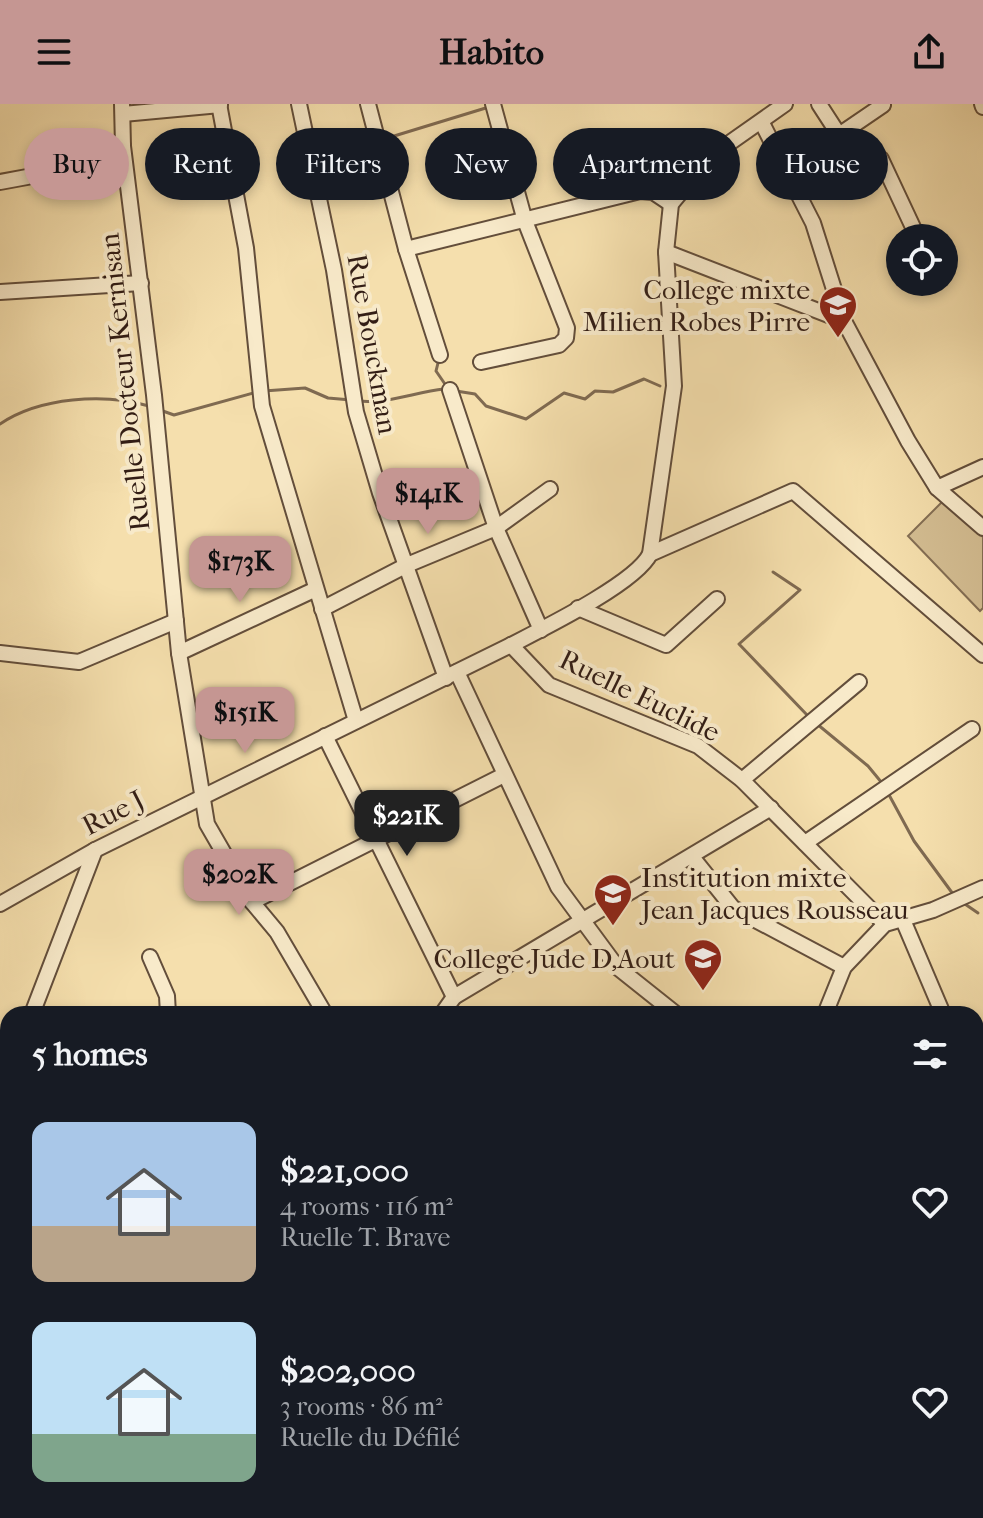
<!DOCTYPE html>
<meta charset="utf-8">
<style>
:root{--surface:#171b24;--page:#20242c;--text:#f1f3f6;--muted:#9ea1a6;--accent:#c59692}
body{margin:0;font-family:"IM FELL French Canon",serif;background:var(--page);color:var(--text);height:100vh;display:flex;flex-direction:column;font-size:30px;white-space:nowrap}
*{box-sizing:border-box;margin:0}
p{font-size:26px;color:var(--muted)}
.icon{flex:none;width:44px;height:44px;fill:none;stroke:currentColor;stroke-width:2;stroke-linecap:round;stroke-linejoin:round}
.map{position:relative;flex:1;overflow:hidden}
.sheet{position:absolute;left:0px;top:902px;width:984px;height:512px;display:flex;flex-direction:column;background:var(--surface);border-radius:24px 24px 0 0;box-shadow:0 4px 12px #0003}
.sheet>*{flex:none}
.banner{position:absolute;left:24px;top:24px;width:936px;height:72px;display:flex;gap:16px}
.tools{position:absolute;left:886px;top:120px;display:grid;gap:16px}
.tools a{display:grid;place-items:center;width:72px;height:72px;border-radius:50%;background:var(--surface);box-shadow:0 4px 12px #0003;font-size:40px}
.price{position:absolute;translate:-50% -68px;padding:0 18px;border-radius:16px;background:var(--accent);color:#111;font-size:26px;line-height:52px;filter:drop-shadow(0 2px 4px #0008)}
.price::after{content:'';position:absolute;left:50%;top:48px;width:24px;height:18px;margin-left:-12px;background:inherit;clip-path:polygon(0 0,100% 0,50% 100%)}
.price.on{background:#222;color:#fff}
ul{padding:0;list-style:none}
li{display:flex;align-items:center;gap:24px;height:200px;padding:0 32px}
li span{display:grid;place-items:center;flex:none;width:224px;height:160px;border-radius:16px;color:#555}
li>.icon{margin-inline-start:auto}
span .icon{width:96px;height:96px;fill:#fffc;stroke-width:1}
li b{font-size:34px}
h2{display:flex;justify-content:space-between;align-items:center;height:96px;padding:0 32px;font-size:34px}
.tag{padding:0 28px;border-radius:36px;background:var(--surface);box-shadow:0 4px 12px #0003;font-size:28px;line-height:72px}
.tag.on{background:var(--accent);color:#111}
header{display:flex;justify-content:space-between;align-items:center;height:104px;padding:0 32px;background:var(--accent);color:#111;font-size:36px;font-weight:700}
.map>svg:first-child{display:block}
</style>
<header><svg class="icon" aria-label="menu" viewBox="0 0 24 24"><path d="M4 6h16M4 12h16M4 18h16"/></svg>Habito<svg class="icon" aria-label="share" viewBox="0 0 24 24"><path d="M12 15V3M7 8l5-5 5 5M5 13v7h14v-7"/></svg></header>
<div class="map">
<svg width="983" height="1414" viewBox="0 0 983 1414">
<rect width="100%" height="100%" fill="#f5dfad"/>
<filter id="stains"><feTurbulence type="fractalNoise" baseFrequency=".0025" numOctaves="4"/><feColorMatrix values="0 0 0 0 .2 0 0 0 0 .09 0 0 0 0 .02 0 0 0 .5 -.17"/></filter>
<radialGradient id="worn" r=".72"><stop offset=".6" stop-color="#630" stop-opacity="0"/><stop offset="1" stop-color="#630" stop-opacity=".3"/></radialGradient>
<!-- green -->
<polygon fill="#d4be93" stroke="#836e54" stroke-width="2" points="945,395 983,433 983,504 980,507 908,432"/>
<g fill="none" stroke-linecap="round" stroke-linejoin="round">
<!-- stream -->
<g stroke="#7f6a51" stroke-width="3">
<polyline points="381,36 489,3"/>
<polyline points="439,255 436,267 447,283"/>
<polyline points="264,287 305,284 328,294 351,296"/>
<polyline points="456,287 475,290 486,302 526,315 564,289 585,295 595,287 613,288 644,275 660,282"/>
<path d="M358 297C388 300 415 288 444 285"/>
<polyline points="160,306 174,311 257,288"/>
<path d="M0 320C40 293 104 289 149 302"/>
<polyline points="773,468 800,486 739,540 808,612"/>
<polyline points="817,620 868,662 882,679"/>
<polyline points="888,689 914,737 953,790"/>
<polyline points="962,798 978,809"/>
</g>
<defs>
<g id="minor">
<polyline points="122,0 123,42 154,291 179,549 207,720 252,798 277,828 325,910"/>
<polyline points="219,0 246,144 262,302 356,617"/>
<polyline points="299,0 334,166 356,308 380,389 446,574"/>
<polyline points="368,0 406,145 440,251"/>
<polyline points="819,0 841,34 881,55 918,134"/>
<polyline points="982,0 983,3"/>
<polyline points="123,10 220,1"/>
<polyline points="762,19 813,119 844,217 908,337 937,384 983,424"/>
<polyline points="839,31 883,1"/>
<polyline points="0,78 27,73 123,42"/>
<polyline points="406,145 640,87 653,88 671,100"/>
<polyline points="666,148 844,217"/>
<polyline points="0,188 141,179"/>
<polyline points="481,258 559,241 566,234 567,224 525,117 493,0"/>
<polyline points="450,286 496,424 541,526"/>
<polyline points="937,384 983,363"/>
<polyline points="650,450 793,387 983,551"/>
<polyline points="578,504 666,541 717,495"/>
<polyline points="322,505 407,461 496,424 550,385"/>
<polyline points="511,541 549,581 698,642 742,676 885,820"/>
<polyline points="0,549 79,558 176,517"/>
<polyline points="179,549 316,485"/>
<polyline points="457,568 558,783 617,863 676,910"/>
<polyline points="325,632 454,893"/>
<polyline points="742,676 859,578"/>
<polyline points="805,739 972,625"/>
<polyline points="693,754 733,804 844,863"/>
<polyline points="252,798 504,671"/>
<path d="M0 800 95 746 511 541C542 525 636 479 650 450L674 282 666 148 671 100 711 52 785 0"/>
<polyline points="903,816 943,910"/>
<polyline points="150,853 167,892 168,910"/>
<polyline points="32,910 95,746"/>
<polyline points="442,910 454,893 771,704"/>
<polyline points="825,910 844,863 885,820 933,806 983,784"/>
<polyline points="0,944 8,940"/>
<polyline points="0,982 8,965"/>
<polyline points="976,1041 983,1047"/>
<polyline points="976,1132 983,1140"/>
<polyline points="0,1207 8,1201"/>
<polyline points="976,1253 983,1245"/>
<polyline points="0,1326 8,1325"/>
<polyline points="976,1393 983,1398"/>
<polyline points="300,1406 310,1414"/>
<polyline points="695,1406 705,1414"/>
<polyline points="214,1414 227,1406"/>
<polyline points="381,1414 387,1406"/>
<polyline points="537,1414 543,1406"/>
<polyline points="851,1414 857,1406"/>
</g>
</defs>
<!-- minor casing -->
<use href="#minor" stroke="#634e3b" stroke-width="18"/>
<!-- minor -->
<use href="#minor" stroke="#f8eaca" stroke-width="14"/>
</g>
<!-- icons -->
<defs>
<symbol id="school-pin" viewBox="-11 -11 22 30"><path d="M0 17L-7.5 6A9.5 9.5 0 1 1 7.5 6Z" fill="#8f2418" stroke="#f8eaca"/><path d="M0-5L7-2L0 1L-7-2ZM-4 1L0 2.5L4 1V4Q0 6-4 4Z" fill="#fff"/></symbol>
</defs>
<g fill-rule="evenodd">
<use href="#school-pin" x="816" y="179" width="44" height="60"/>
<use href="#school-pin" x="591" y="767" width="44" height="60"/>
<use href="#school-pin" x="681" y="832" width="44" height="60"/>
</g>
<g text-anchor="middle" stroke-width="8" stroke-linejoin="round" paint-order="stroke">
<!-- poi labels -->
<g font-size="28" fill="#321d15" stroke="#f8eaca" text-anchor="end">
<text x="810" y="195">College mixte<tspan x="810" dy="32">Milien Robes Pirre</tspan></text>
<text x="641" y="783" text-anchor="start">Institution mixte<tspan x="641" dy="32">Jean Jacques Rousseau</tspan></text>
<text x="675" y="864">College Jude D,Aout</text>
</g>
<!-- street labels -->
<g font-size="28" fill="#321d15" stroke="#f8eaca">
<text transform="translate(373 240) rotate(80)" y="10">Rue Bouckman</text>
<text transform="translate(124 278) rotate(-96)" y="10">Ruelle Docteur Kernisan</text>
<text transform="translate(640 591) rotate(26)" y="10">Ruelle Euclide</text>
<text transform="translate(113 708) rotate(-27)" y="10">Rue J</text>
</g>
</g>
<rect width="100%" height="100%" filter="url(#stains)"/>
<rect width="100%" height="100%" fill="url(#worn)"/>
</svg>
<div class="tools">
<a><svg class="icon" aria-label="locate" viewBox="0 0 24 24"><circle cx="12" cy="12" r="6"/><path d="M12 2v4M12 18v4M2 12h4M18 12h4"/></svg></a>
</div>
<b class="price" style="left:428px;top:432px">$141K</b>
<b class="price" style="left:240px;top:500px">$173K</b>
<b class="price" style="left:245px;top:651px">$151K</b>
<b class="price on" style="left:407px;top:754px">$221K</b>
<b class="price" style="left:239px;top:813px">$202K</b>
<div class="banner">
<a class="tag on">Buy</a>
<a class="tag">Rent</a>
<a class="tag">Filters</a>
<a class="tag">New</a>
<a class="tag">Apartment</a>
<a class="tag">House</a>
</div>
<section class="sheet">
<h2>5 homes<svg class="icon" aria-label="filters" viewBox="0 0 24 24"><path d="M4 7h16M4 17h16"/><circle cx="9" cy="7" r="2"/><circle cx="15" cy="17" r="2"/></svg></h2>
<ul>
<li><span style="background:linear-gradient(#a9c7e8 65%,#b9a48a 0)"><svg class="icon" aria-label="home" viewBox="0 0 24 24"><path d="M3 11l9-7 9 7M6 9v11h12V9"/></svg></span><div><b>$221,000</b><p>4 rooms · 116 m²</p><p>Ruelle T. Brave</p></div><svg class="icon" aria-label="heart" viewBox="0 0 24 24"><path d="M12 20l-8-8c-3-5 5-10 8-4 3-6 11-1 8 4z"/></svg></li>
<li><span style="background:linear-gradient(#bfe0f5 70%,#7fa58c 0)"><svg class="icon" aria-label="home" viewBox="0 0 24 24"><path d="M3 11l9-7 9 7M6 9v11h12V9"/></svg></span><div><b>$202,000</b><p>3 rooms · 86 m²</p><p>Ruelle du Défilé</p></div><svg class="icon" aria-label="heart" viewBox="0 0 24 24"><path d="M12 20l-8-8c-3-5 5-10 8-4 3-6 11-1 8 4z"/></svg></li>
</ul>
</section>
</div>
